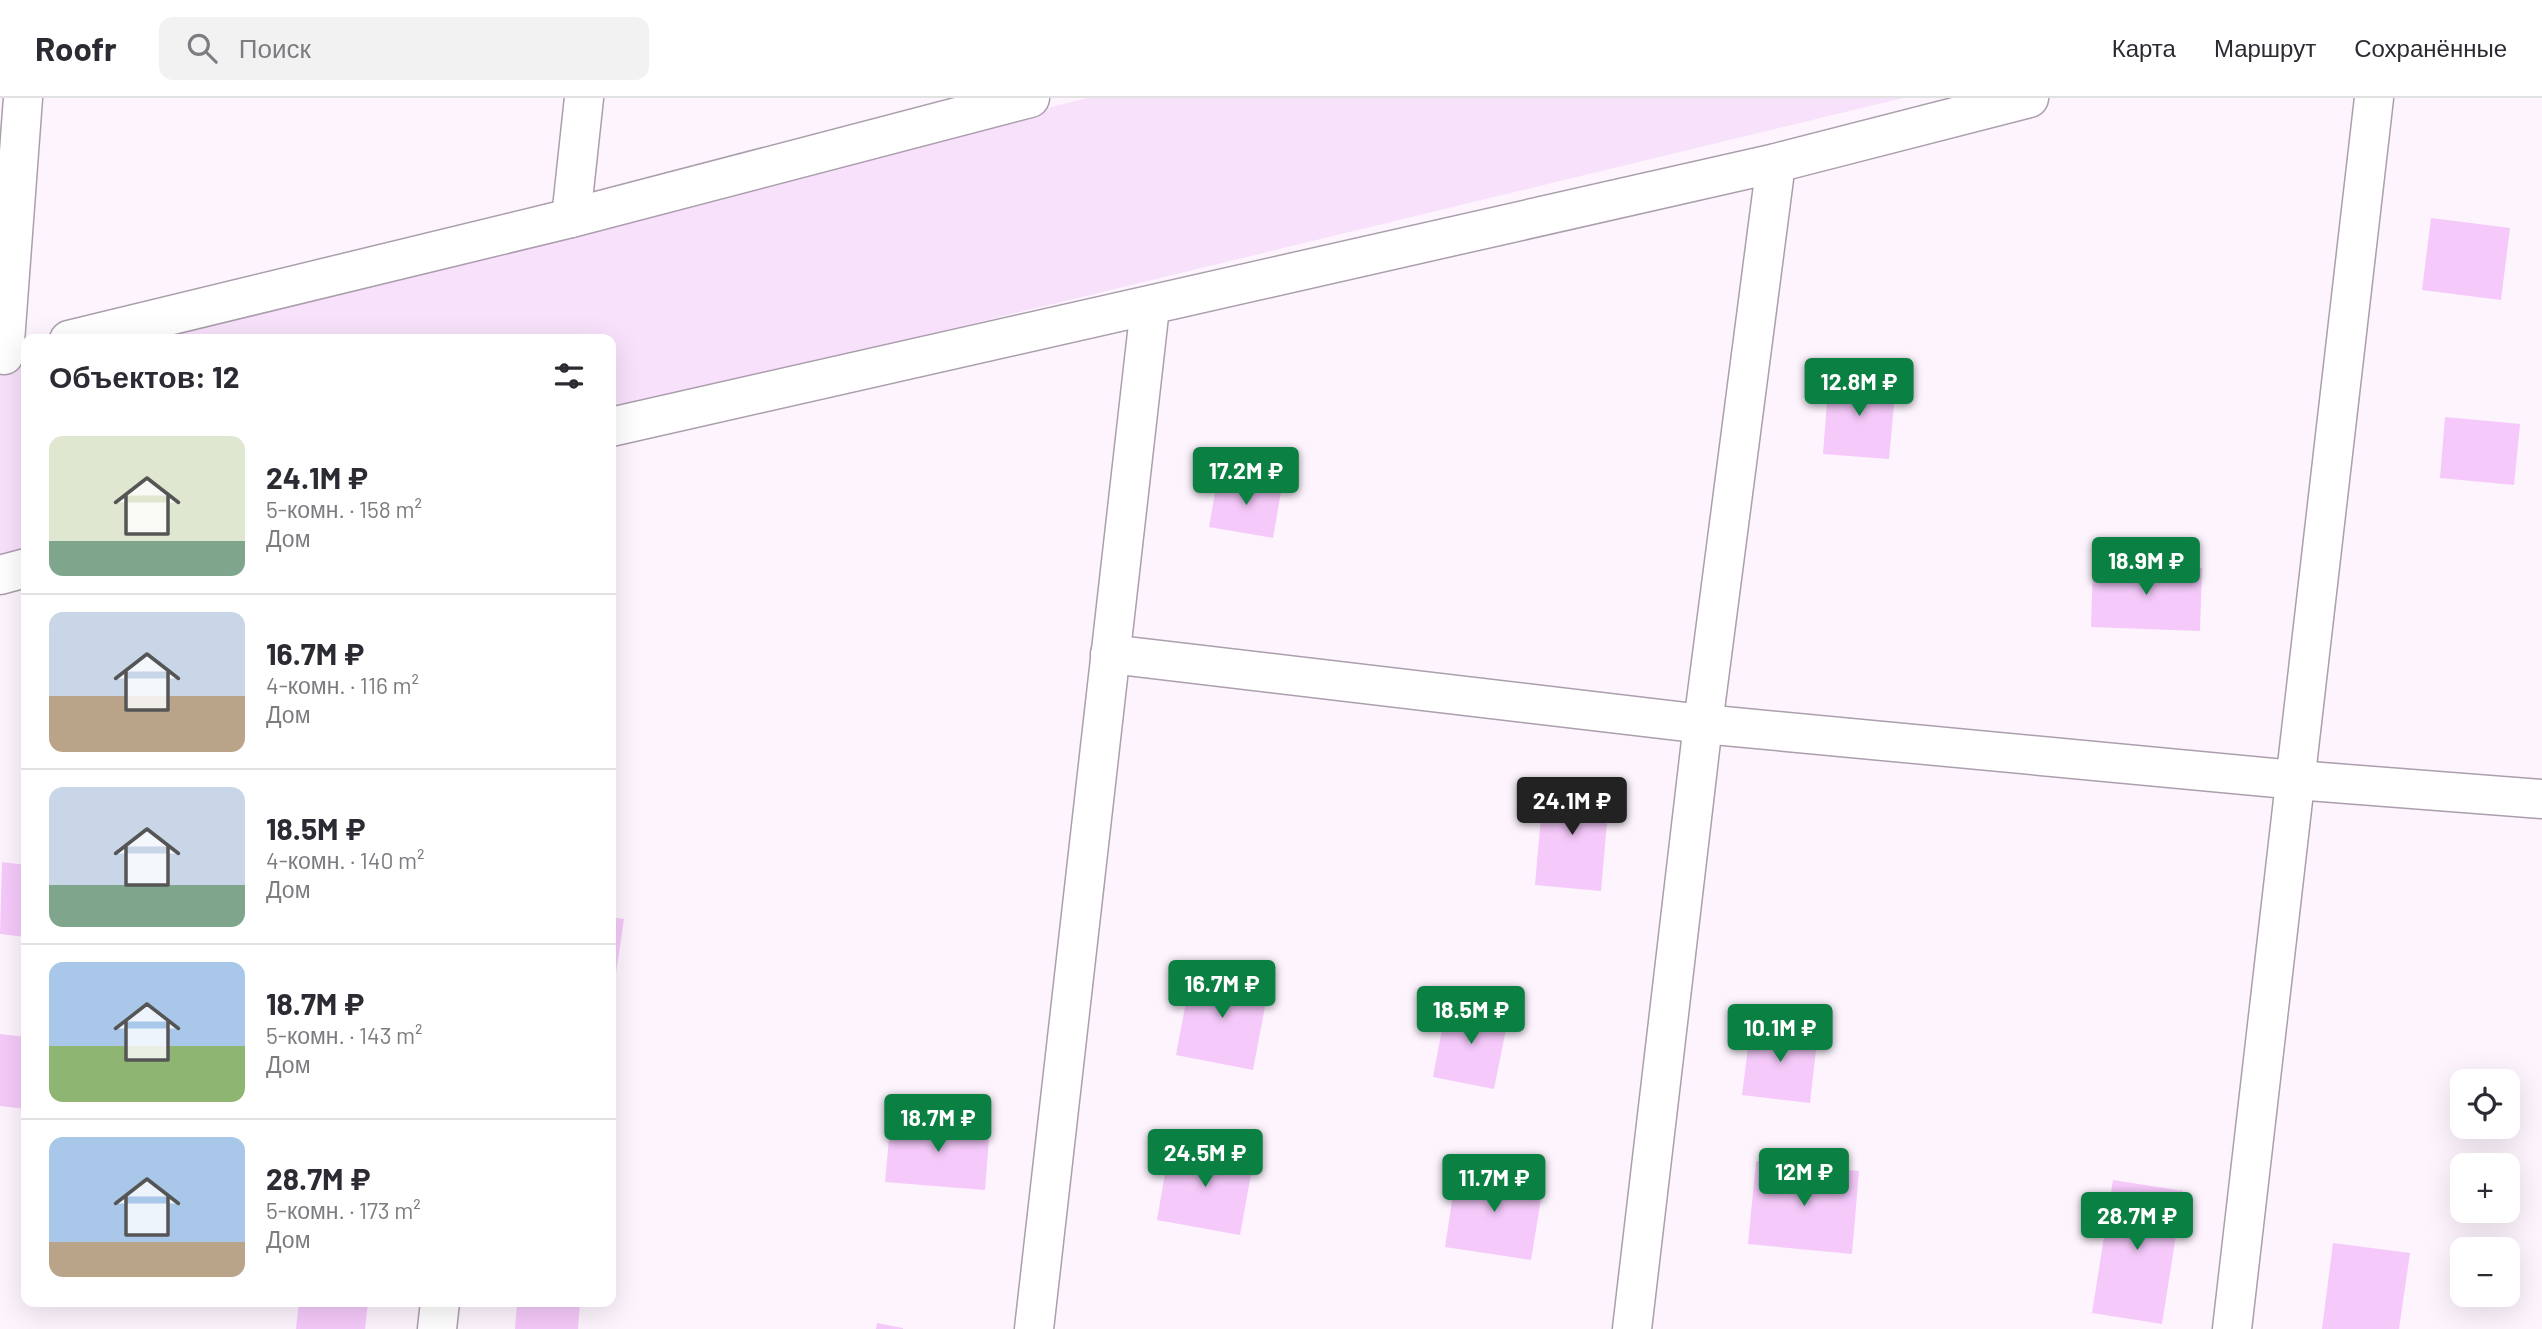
<!DOCTYPE html>
<html lang="ru">
<meta charset="utf-8">
<style>
:root{--surface:#fff;--page:#f2f2f3;--text:#2b2b33;--muted:#7c7c81;--line:#e1e1e2;--accent:#0b8043}
body{margin:0;font-family:Barlow,sans-serif;background:var(--page);color:var(--text);height:100vh;display:flex;flex-direction:column;font-size:26px;white-space:nowrap}
*{box-sizing:border-box;margin:0}
p{font-size:23px;color:var(--muted)}
.icon{flex:none;width:38px;height:38px;fill:none;stroke:currentColor;stroke-width:2;stroke-linecap:round;stroke-linejoin:round}
.map{position:relative;flex:1;overflow:hidden}
.details{position:absolute;left:21px;top:236px;width:595px;height:973px;display:flex;flex-direction:column;background:var(--surface);border-radius:14px;box-shadow:0 7px 28px #0002}
.details>*{flex:none}
.tools{position:absolute;left:2450px;top:971px;display:grid;gap:14px}
.tools a{display:grid;place-items:center;width:70px;height:70px;border-radius:14px;background:var(--surface);box-shadow:0 7px 28px #0002;font-size:35px}
.price{position:absolute;translate:-50% -60px;padding:0 16px;border-radius:7px;background:var(--accent);color:#fff;font-size:23px;line-height:46px;filter:drop-shadow(0 2px 4px #0008)}
.price::after{content:'';position:absolute;left:50%;top:42px;width:21px;height:16px;margin-left:-10px;background:inherit;clip-path:polygon(0 0,100% 0,50% 100%)}
.price.selected{background:#222;color:#fff}
ul{padding:0;list-style:none}
li{display:flex;align-items:center;gap:21px;height:175px;padding:0 28px}
li+li{border-top:2px solid var(--line)}
li span{display:grid;place-items:center;flex:none;width:196px;height:140px;border-radius:14px;color:#555}
li>.icon{margin-inline-start:auto}
span .icon{width:84px;height:84px;fill:#fffc;stroke-width:1}
li b{font-size:30px}
h2{display:flex;justify-content:space-between;align-items:center;height:84px;padding:0 28px;font-size:30px}
header{display:flex;align-items:center;gap:42px;box-sizing:border-box;height:98px;padding:0 35px;background:var(--surface);border-bottom:2px solid var(--line)}
header strong{font-size:33px}
nav{display:flex;gap:38px;margin-inline-start:auto;font-size:24px}
.search{width:490px;height:63px;background:var(--page);display:flex;align-items:center;gap:18px;box-sizing:border-box;padding:0 24px;border-radius:14px;color:var(--muted);font-size:26px}
.map>svg:first-child{display:block}
</style>
<header>
<strong>Roofr</strong>
<div class="search"><svg class="icon" aria-label="search" viewBox="0 0 24 24"><circle cx="10" cy="10" r="6"/><path d="M15 15l6 6"/></svg>Поиск</div>
<nav><a>Карта</a><a>Маршрут</a><a>Сохранённые</a></nav>
</header>
<div class="map">
<svg width="2542" height="1231" viewBox="0 0 2542 1231">
<rect width="100%" height="100%" fill="#fdf4fe"/>
<!-- green -->
<g fill="#f8e1fb">
<polygon points="1087,0 1903,0 611,313 611,242 127,242"/>
<polygon points="26,267 26,455 0,461 0,274"/>
</g>
<!-- building -->
<g fill="#f5c9fa">
<polygon points="2431,120 2510,130 2501,202 2422,192"/>
<polygon points="1829,279 1896,284 1889,361 1823,356"/>
<polygon points="2445,319 2520,326 2514,387 2440,380"/>
<polygon points="1218,378 1282,388 1273,440 1209,429"/>
<polygon points="2093,466 2202,470 2200,533 2091,529"/>
<polygon points="1544,684 1610,690 1601,793 1535,787"/>
<polygon points="2,764 26,767 26,839 0,836"/>
<polygon points="611,819 624,821 615,882 611,881"/>
<polygon points="1192,872 1269,887 1253,972 1176,957"/>
<polygon points="1447,905 1509,916 1494,991 1433,979"/>
<polygon points="1751,926 1818,934 1810,1005 1742,997"/>
<polygon points="0,936 26,939 26,1011 0,1008"/>
<polygon points="891,1019 990,1027 985,1092 885,1084"/>
<polygon points="1170,1046 1254,1060 1240,1137 1157,1122"/>
<polygon points="1756,1063 1859,1073 1852,1156 1748,1146"/>
<polygon points="1457,1070 1544,1083 1531,1162 1445,1149"/>
<polygon points="2113,1082 2183,1093 2162,1226 2092,1215"/>
<polygon points="2333,1145 2410,1155 2399,1231 2322,1231"/>
<polygon points="299,1204 368,1204 365,1231 296,1231"/>
<polygon points="517,1204 580,1204 578,1231 515,1231"/>
<polygon points="877,1225 903,1230 903,1231 876,1231"/>
</g>
<g fill="none" stroke-linecap="round" stroke-linejoin="round">
<defs>
<g id="minor">
<polyline points="571,120 584,0"/>
<polyline points="69,242 571,120 1030,0"/>
<polyline points="4,257 23,0"/>
<polyline points="611,329 1776,65 2029,0"/>
<polyline points="0,477 26,470"/>
<polyline points="1110,556 1703,626 2296,682 2542,701"/>
<polyline points="437,1231 440,1204"/>
<polyline points="1034,1231 1150,209"/>
<polyline points="1632,1231 1703,626 1776,65"/>
<polyline points="2232,1231 2374,0"/>
</g>
</defs>
<!-- minor casing -->
<use href="#minor" stroke="#ab9ead" stroke-width="41"/>
<!-- minor -->
<use href="#minor" stroke="#fff" stroke-width="38"/>
</g>
</svg>
<div class="tools">
<a><svg class="icon" aria-label="locate" viewBox="0 0 24 24"><circle cx="12" cy="12" r="6"/><path d="M12 2v4M12 18v4M2 12h4M18 12h4"/></svg></a>
<a>+</a>
<a>−</a>
</div>
<b class="price" style="left:1859px;top:320px">12.8M ₽</b>
<b class="price" style="left:1246px;top:409px">17.2M ₽</b>
<b class="price" style="left:2146px;top:499px">18.9M ₽</b>
<b class="price selected" style="left:1572px;top:739px">24.1M ₽</b>
<b class="price" style="left:1222px;top:922px">16.7M ₽</b>
<b class="price" style="left:1471px;top:948px">18.5M ₽</b>
<b class="price" style="left:1780px;top:966px">10.1M ₽</b>
<b class="price" style="left:938px;top:1056px">18.7M ₽</b>
<b class="price" style="left:1205px;top:1091px">24.5M ₽</b>
<b class="price" style="left:1804px;top:1110px">12M ₽</b>
<b class="price" style="left:1494px;top:1116px">11.7M ₽</b>
<b class="price" style="left:2137px;top:1154px">28.7M ₽</b>
<section class="details">
<h2>Объектов: 12<svg class="icon" aria-label="filters" viewBox="0 0 24 24"><path d="M4 7h16M4 17h16"/><circle cx="9" cy="7" r="2"/><circle cx="15" cy="17" r="2"/></svg></h2>
<ul>
<li><span style="background:linear-gradient(#dfe7d0 75%,#7fa58c 0)"><svg class="icon" aria-label="home" viewBox="0 0 24 24"><path d="M3 11l9-7 9 7M6 9v11h12V9"/></svg></span><div><b>24.1M ₽</b><p>5-комн. · 158 m²</p><p>Дом</p></div></li>
<li><span style="background:linear-gradient(#c9d6e8 60%,#b9a48a 0)"><svg class="icon" aria-label="home" viewBox="0 0 24 24"><path d="M3 11l9-7 9 7M6 9v11h12V9"/></svg></span><div><b>16.7M ₽</b><p>4-комн. · 116 m²</p><p>Дом</p></div></li>
<li><span style="background:linear-gradient(#c9d6e8 70%,#7fa58c 0)"><svg class="icon" aria-label="home" viewBox="0 0 24 24"><path d="M3 11l9-7 9 7M6 9v11h12V9"/></svg></span><div><b>18.5M ₽</b><p>4-комн. · 140 m²</p><p>Дом</p></div></li>
<li><span style="background:linear-gradient(#a9c7e8 60%,#8fb573 0)"><svg class="icon" aria-label="home" viewBox="0 0 24 24"><path d="M3 11l9-7 9 7M6 9v11h12V9"/></svg></span><div><b>18.7M ₽</b><p>5-комн. · 143 m²</p><p>Дом</p></div></li>
<li><span style="background:linear-gradient(#a9c7e8 75%,#b9a48a 0)"><svg class="icon" aria-label="home" viewBox="0 0 24 24"><path d="M3 11l9-7 9 7M6 9v11h12V9"/></svg></span><div><b>28.7M ₽</b><p>5-комн. · 173 m²</p><p>Дом</p></div></li>
</ul>
</section>
</div>
